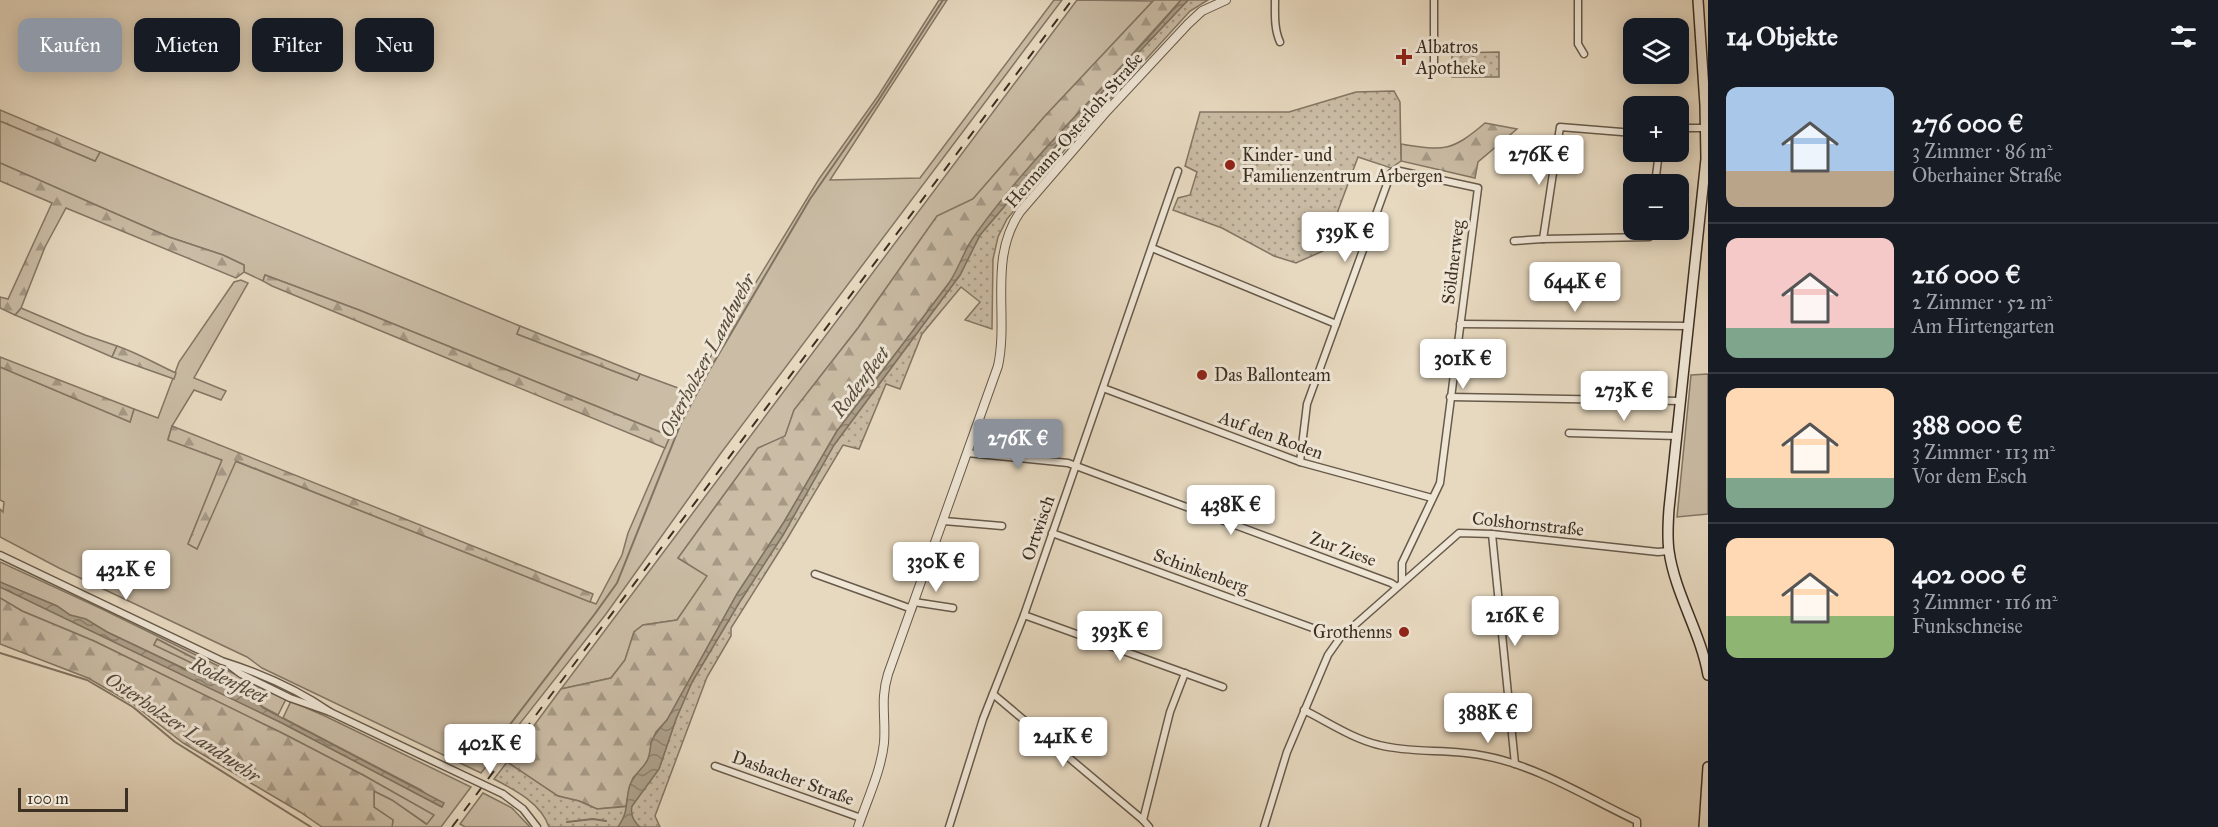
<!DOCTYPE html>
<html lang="de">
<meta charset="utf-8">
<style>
:root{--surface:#171b24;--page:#20242c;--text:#f1f3f6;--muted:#9ea1a6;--line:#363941;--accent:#8c9099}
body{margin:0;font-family:"IM FELL Great Primer",serif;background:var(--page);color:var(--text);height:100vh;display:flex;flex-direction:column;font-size:22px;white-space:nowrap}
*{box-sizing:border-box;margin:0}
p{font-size:20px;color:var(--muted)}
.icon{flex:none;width:33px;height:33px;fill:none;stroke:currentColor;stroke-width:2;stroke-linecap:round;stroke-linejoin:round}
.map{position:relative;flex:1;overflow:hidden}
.drawer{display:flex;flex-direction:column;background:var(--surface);width:510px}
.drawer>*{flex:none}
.guide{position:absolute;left:18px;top:18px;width:570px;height:54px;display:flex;gap:12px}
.fabs{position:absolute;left:1623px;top:18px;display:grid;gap:12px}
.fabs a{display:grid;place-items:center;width:66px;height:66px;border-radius:12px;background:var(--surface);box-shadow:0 3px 15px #0003;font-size:30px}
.scale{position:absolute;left:18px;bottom:15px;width:110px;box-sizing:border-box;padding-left:6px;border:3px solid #3c3023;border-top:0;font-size:16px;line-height:21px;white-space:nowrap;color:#3c3023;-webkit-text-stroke:4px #efe6d6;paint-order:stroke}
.price{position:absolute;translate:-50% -51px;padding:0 14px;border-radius:6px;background:#fff;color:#222;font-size:20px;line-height:39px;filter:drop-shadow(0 2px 3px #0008)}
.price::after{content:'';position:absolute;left:50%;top:36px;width:18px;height:14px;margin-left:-9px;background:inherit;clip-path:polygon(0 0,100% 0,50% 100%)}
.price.active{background:var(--accent);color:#fff}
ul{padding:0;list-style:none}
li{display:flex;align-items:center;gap:18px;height:150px;padding:0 18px}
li+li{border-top:2px solid var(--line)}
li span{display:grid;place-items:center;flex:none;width:168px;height:120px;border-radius:12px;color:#555}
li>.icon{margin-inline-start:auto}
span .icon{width:72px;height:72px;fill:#fffc;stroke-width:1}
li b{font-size:26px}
h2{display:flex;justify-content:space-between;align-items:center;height:72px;padding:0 18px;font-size:26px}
.chip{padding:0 21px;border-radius:12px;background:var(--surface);box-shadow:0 3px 15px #0003;font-size:21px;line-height:54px}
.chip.active{background:var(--accent);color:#fff}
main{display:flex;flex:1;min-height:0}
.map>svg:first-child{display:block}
</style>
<main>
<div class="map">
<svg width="1708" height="827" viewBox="0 0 1708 827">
<defs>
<pattern id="forest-firs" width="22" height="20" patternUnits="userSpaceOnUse" patternTransform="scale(1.5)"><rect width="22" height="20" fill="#cabca5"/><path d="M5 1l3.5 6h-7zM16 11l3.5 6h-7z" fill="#a59986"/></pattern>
<pattern id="park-dots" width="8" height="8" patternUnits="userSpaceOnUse" patternTransform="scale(1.5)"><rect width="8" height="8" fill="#cabca5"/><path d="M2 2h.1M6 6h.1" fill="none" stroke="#a59986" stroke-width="1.8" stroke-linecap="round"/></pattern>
<pattern id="water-waves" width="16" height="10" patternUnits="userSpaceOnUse" patternTransform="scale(1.5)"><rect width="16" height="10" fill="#ada08b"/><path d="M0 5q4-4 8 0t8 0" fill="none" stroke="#8e8371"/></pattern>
</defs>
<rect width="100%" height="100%" fill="#e7d9c0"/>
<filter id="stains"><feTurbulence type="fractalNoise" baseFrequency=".00333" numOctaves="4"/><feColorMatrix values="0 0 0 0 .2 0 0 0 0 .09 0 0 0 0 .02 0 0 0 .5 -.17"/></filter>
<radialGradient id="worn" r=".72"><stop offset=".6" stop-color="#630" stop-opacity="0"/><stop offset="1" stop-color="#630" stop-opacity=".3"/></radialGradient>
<!-- grass -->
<g fill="#cabca5" stroke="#837664" stroke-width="1.5" fill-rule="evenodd">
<polygon points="939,0 947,0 830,180 920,178 1054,0 1062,0 721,453 606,614 481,773 262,668 247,657 59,568 0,537 0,509 3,512 4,502 0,500 0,367 130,422 134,409 158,418 179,362 234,282 241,280 248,283 194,378 226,391 221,400 194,390 172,426 168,439 222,460 188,544 197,549 235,461 596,604 622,555 628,533 670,436 359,310 265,275 263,281 244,272 244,265 223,255 169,237 0,163 0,121 95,161 100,152 520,326 517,334 637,380 640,374 689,392 819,179 878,96"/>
<polygon points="1077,0 1153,1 1045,116 973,199 937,216 858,328 794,410 785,437 758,448 678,558 708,576 677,620 643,625 634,632 625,660 611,678 561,689"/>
<polygon points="21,308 85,335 117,346 112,357 15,315"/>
<polygon points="1708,374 1708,514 1677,517 1691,375"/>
<path d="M0 562 102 609 286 699 278 715 263 707 256 700 241 692 210 681 107 632 86 620 70 615 57 606 4 584 0 582ZM157 639 244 684V685L242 687 154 645Z"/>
<polygon points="0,587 282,723 442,807 421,790 283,718 291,701 327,717 471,787 441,827 392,827 393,820 374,807 374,791 392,800 426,824 433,815 363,775 282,733 94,641 22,611 0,598"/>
<polygon points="483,793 512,808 530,827 465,827 460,824"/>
</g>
<!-- forest -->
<g fill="url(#forest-firs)" stroke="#837664" stroke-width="1.5">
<polygon points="1154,0 1181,0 1042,154 998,206 968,246 957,272 949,283 837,431 784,522 737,594 667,720 656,732 651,743 650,755 645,765 633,778 629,789 626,806 597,809 579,801 558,796 507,762 561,689 611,678 625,660 634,632 643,625 677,620 707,576 678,558 758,448 785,436 794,410 858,328 937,216 973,199 1045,116"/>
<polygon points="0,110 100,152 95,161 0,121"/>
<path d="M1485 123 1517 129 1478 162 1475 178 1401 161V144C1444 151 1451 152 1485 123Z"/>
<polygon points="0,163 169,237 223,255 244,265 244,272 236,278 66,208 45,247 21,308 15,315 0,308 0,297 8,299 52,203 0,181"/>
<polygon points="265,275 359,310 670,436 665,448 272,286 263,281"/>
<polygon points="520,326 640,374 637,380 517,334"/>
<path d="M117 346C138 353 156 364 176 373L174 379 112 357Z"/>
<polygon points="0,357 134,409 130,422 0,367"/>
<polygon points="172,426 593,594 590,602 236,461 197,549 188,544 222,460 168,440"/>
<polygon points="0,598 22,611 94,641 282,733 363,775 434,815 427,824 392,800 374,791 374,807 393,820 392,827 322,827 300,812 183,743 133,704 88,678 0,644"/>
<polygon points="157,639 245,685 242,687 154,645"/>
</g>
<!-- park -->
<g fill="url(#park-dots)" stroke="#837664" stroke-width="1.5">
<path d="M1188 0H1208L1190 11 1078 134 1007 219 998 237 993 259 992 329 965 320 980 302 961 287 922 334 900 389 886 384 859 449 843 445 787 539 731 628V636L707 677 655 816 660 827H549C541 803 515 790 494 779L507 762 558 796 579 801 597 809 632 806 659 769 676 719 692 682 739 603 783 535 834 445 960 275 980 235 1108 85Z"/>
<polygon points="1499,52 1499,77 1452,77 1452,53"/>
<polygon points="1394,91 1400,102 1401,161 1391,168 1358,157 1323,251 1296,263 1274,256 1222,228 1173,210 1178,198 1190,195 1197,172 1185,166 1200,112 1289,112 1356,92"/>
</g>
<!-- water -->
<g fill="url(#water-waves)" stroke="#807361" stroke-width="1.5">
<path d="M1181 0H1188L1108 85 980 235 960 275 834 445 783 535 739 603 692 682 676 719 659 769 632 806C630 815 633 821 640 827H618C629 810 625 806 629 788 632 776 641 771 647 761 650 755 650 750 651 743 654 734 661 727 667 720L737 594 784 522 837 431 949 283C959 268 964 250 975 235 1035 150 1115 80 1181 0Z"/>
<polygon points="0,582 57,606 70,615 86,619 107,632 210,681 241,692 256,700 263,708 444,803 442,807 282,723 0,587"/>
</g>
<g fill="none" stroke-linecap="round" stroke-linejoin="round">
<!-- stream -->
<g stroke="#807361" stroke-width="2">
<polyline points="0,653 87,680 133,707 175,742 311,827"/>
<polyline points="485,757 594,615 617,583 681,423 710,369 810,199 878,101 943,0"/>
<polyline points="567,822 593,819 606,821"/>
</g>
<defs>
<g id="minor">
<path d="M1275 0C1275 14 1274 29 1280 42"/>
<polyline points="1434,0 1434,65"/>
<polyline points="1578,0 1578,44 1584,54"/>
<polyline points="1678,128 1706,128"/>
<polyline points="1655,184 1659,152"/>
<polyline points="1543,239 1649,237 1650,230"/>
<polyline points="1514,241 1543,239 1560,127 1634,133"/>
<polyline points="1152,248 1336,324"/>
<polyline points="1460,324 1689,326"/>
<polyline points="1103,388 1300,462 1432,498"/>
<polyline points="1450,397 1681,401"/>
<polyline points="1569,433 1677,436"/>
<polyline points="967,453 1068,463 1391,583 1397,587"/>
<polyline points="1300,462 1307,404 1391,173 1395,170 1478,188 1440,483 1402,563 1402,582"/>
<polyline points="944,521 1002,526"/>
<polyline points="1052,533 1340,638"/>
<polyline points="1492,534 1515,764"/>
<path d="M0 555 222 661C260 673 297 689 330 712"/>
<polyline points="815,574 912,609"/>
<polyline points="914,602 953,608"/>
<polyline points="1024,615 1223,687"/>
<polyline points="229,665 241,674 290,698 330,712 467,777"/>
<polyline points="993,694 1143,820 1149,827"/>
<path d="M1304 710C1328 722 1353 739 1379 745 1414 754 1450 748 1485 756 1538 766 1588 798 1637 821V827"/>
<polyline points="715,766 861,818"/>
<polyline points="503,794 523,809 537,827"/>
<polyline points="1143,820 1170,712 1185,673"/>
<polyline points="949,827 983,719 1024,615 1178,171"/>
<polyline points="1264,827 1287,752 1328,655 1340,638 1459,533 1492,534 1658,552 1669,551"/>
</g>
<path id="tertiary" d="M858 827C867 800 881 771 884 743 886 717 880 700 888 674L998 366C1009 314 988 259 1020 212L1107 111 1188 24 1202 11 1226 0"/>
<g id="secondary">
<path d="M1698 0 1705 105 1706 159 1669 509C1668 523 1667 537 1669 551 1675 594 1701 633 1708 675"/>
<polyline points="1704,827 1708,767"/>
</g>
</defs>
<!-- minor casing -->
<use href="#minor" stroke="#675a4a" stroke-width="9"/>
<!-- tertiary casing -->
<use href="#tertiary" stroke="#675a4a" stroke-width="10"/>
<!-- secondary casing -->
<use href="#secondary" stroke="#3c3023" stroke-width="12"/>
<!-- minor -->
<use href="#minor" stroke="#efe6d6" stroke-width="6"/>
<!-- tertiary -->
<use href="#tertiary" stroke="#efe6d6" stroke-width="8"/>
<!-- secondary -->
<use href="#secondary" stroke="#efe6d6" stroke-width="9"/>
<!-- rail -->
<polyline stroke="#3c3023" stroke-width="2" stroke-dasharray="10 10" stroke-linecap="butt" points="452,827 1072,0"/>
<defs>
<polyline id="minor-bridge" points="467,777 503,794"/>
</defs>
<!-- minor-bridge casing -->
<use href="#minor-bridge" stroke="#675a4a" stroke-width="9" stroke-linecap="butt"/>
<!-- minor-bridge -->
<use href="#minor-bridge" stroke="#efe6d6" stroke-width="6"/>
</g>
<!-- markers -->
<g fill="#8f2418" stroke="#efe6d6" stroke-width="2">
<path d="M1401 48h6v6h6v6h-6v6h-6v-6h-6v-6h6z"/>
<circle cx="1230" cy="165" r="6"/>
<circle cx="1202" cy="375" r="6"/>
<circle cx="1404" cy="632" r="6"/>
</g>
<g text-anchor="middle" stroke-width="6" stroke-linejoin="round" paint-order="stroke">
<!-- poi labels -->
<g font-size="18" fill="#3c3023" stroke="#efe6d6" text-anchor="start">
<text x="1416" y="53">Albatros<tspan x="1416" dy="21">Apotheke</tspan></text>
<text x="1242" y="161">Kinder- und<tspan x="1242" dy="21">Familienzentrum Arbergen</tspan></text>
<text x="1214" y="381">Das Ballonteam</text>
<text x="1392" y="638" text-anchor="end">Grothenns</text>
</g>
<!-- street labels -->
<g font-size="18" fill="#3c3023" stroke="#efe6d6">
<text transform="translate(1074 130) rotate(-49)" y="6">Hermann-Osterloh-Straße</text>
<text transform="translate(1453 262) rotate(-83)" y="6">Söldnerweg</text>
<text transform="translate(1271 435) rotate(20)" y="6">Auf den Roden</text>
<text transform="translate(1528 524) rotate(6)" y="6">Colshornstraße</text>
<text transform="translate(1038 528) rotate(-71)" y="6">Ortwisch</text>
<text transform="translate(1343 549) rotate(20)" y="6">Zur Ziese</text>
<text transform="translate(1201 571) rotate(20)" y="6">Schinkenberg</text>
<text transform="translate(793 778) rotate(20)" y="6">Dasbacher Straße</text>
</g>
<!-- water labels -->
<g font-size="20" font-style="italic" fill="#584c3d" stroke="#efe6d6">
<text transform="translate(707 355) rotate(-62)" y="7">Osterholzer Landwehr</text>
<text transform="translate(860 382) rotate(-53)" y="7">Rodenfleet</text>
<text transform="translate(229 680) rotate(26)" y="7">Rodenfleet</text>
<text transform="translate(183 727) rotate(34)" y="7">Osterholzer Landwehr</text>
</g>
</g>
<rect width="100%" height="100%" filter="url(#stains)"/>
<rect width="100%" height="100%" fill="url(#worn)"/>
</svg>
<div class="fabs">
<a><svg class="icon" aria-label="layers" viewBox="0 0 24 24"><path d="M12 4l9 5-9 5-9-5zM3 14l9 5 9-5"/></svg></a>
<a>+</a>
<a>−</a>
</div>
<div class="scale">100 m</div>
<b class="price" style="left:1539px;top:186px">276K €</b>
<b class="price" style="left:1345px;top:263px">539K €</b>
<b class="price" style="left:1575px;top:313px">644K €</b>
<b class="price" style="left:1463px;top:390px">301K €</b>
<b class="price" style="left:1624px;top:422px">273K €</b>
<b class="price active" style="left:1018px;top:470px">276K €</b>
<b class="price" style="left:1231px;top:536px">438K €</b>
<b class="price" style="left:936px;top:593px">330K €</b>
<b class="price" style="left:126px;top:601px">432K €</b>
<b class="price" style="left:1515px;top:647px">216K €</b>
<b class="price" style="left:1120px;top:662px">393K €</b>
<b class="price" style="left:1488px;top:744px">388K €</b>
<b class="price" style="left:1063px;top:768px">241K €</b>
<b class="price" style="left:490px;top:775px">402K €</b>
<div class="guide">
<a class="chip active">Kaufen</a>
<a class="chip">Mieten</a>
<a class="chip">Filter</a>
<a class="chip">Neu</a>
</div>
</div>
<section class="drawer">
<h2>14 Objekte<svg class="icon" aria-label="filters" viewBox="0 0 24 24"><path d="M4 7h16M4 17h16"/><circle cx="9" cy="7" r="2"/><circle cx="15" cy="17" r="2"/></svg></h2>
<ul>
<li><span style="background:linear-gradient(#a9c7e8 70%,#b9a48a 0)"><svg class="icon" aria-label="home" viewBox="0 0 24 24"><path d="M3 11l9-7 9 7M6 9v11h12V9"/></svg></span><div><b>276 000 €</b><p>3 Zimmer · 86 m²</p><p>Oberhainer Straße</p></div></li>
<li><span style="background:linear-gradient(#f6c9c9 75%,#7fa58c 0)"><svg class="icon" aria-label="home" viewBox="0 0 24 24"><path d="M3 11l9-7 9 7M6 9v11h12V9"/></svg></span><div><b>216 000 €</b><p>2 Zimmer · 52 m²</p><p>Am Hirtengarten</p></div></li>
<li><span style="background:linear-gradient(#ffd9b3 75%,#7fa58c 0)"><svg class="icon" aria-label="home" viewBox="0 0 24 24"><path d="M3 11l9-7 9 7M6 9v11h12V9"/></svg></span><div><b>388 000 €</b><p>3 Zimmer · 113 m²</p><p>Vor dem Esch</p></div></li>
<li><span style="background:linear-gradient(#ffd9b3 65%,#8fb573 0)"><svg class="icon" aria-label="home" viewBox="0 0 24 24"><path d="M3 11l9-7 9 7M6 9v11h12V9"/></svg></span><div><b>402 000 €</b><p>3 Zimmer · 116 m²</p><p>Funkschneise</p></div></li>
</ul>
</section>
</main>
